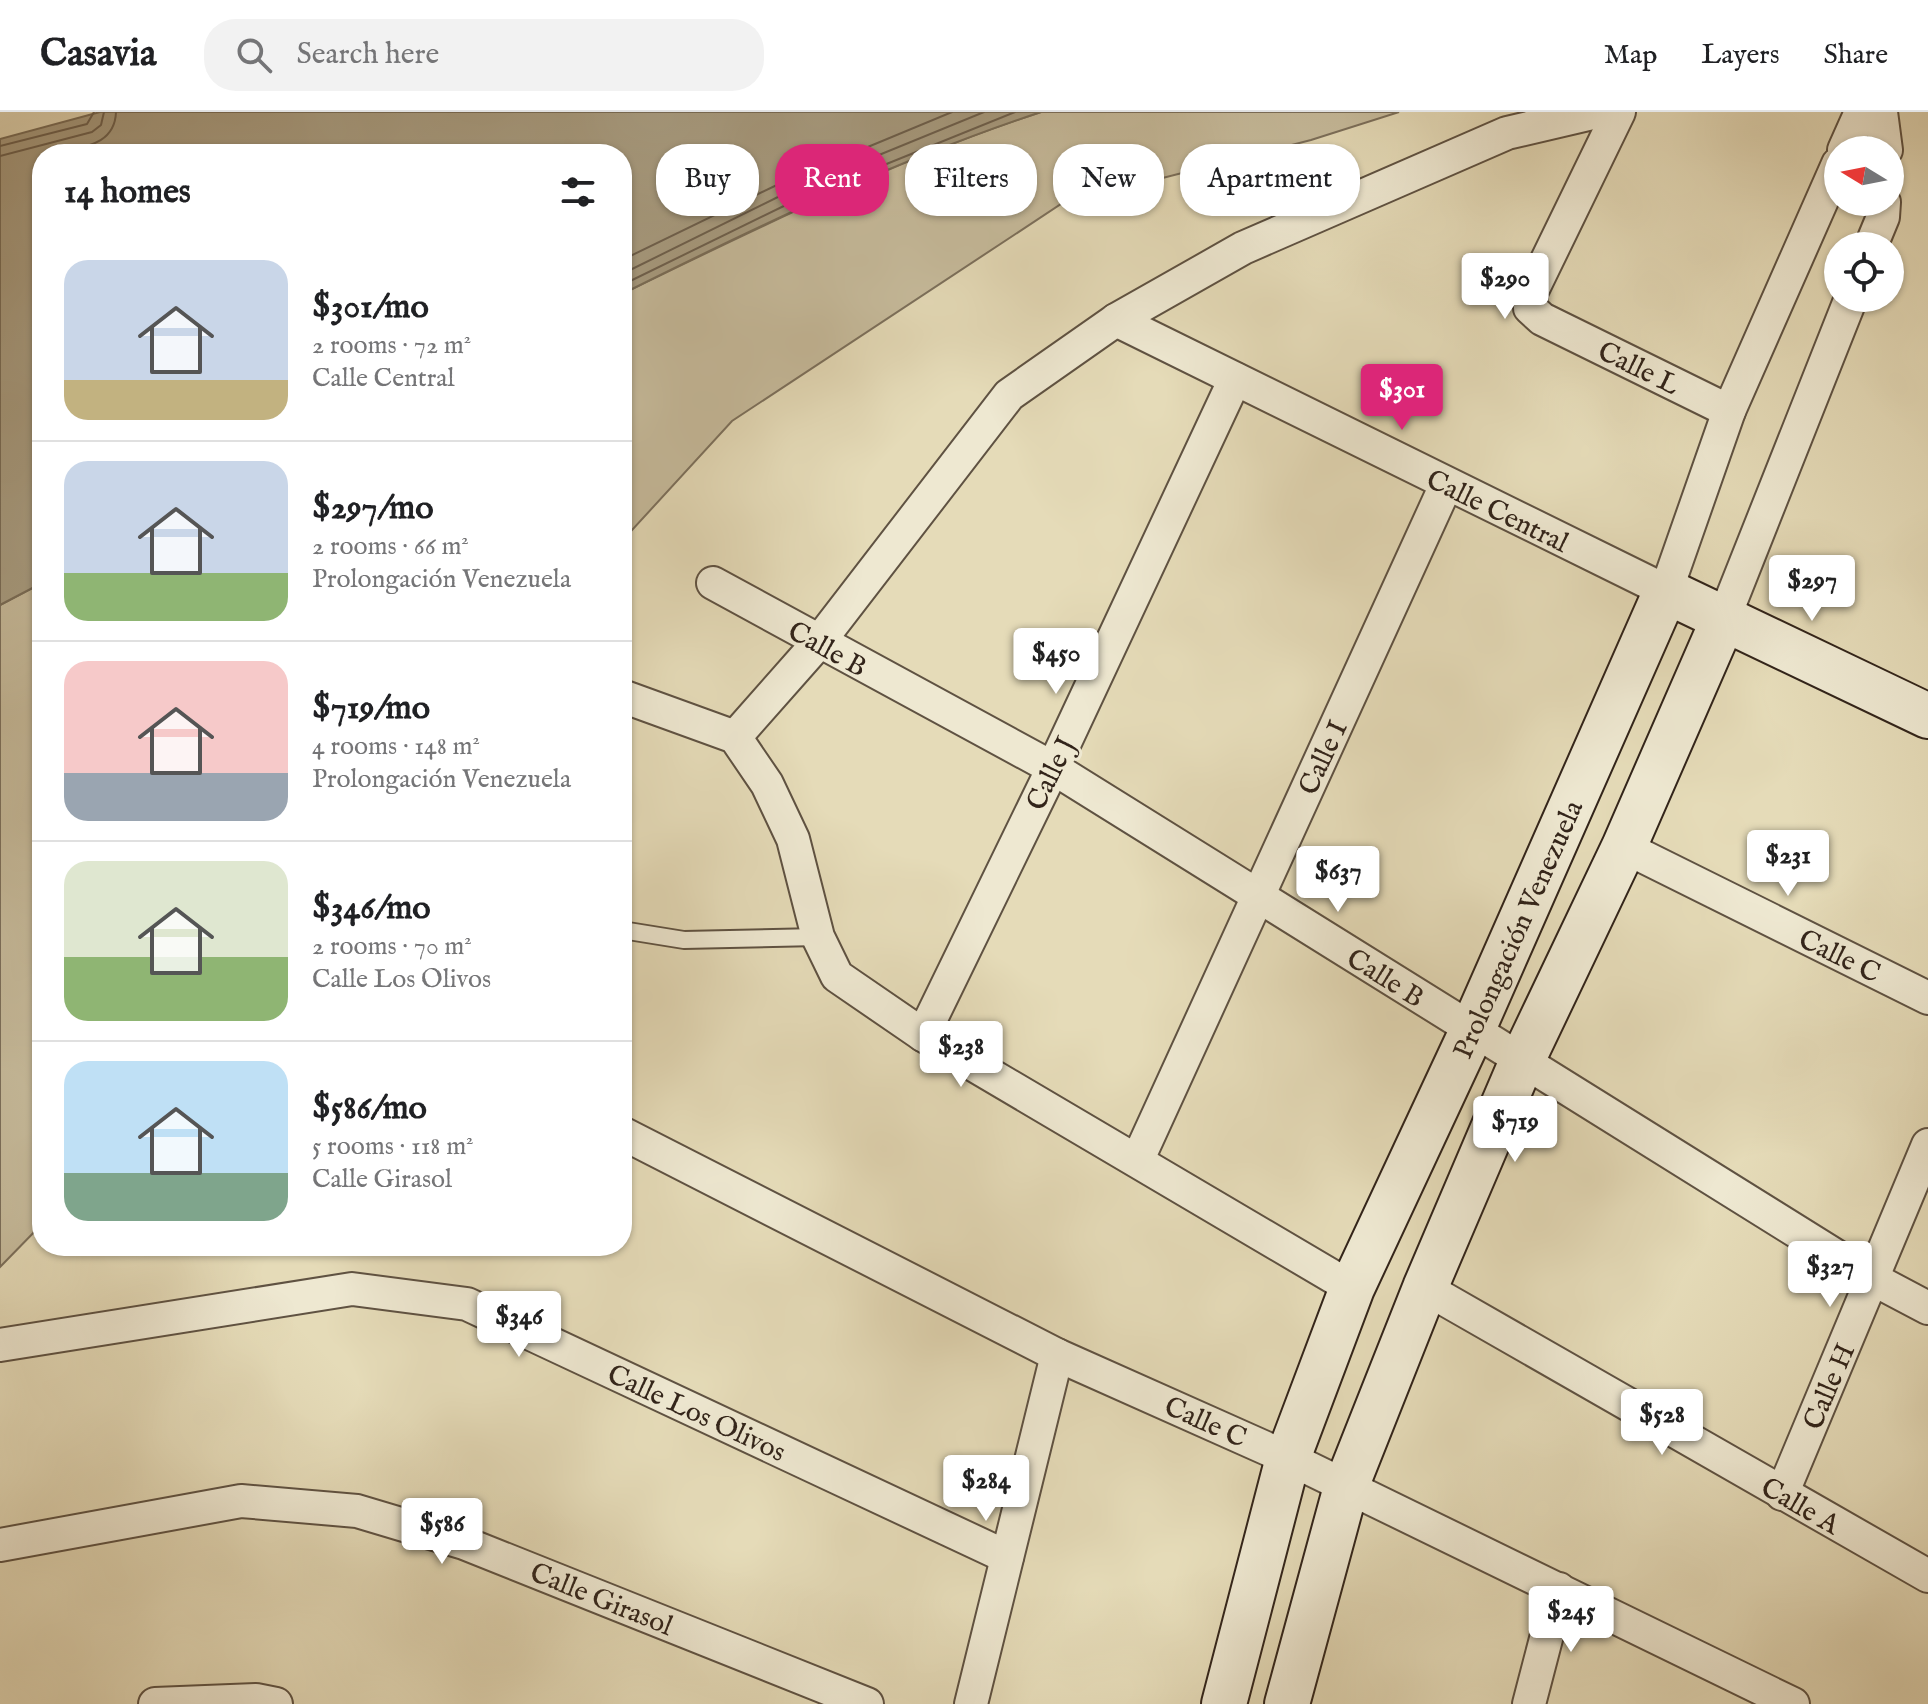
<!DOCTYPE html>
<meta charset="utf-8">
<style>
:root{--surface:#fff;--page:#f2f2f2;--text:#202124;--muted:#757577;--line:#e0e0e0;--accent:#db2777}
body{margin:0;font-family:"IM FELL English",serif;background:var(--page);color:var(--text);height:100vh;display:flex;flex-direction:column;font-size:30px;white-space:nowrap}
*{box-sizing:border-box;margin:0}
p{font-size:26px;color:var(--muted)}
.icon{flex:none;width:44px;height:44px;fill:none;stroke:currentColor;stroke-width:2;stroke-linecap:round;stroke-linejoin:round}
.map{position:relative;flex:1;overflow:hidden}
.details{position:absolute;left:32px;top:32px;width:600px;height:1112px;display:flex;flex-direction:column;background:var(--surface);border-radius:32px;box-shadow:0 2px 6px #0004}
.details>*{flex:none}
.top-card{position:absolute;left:656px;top:32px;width:760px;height:72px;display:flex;gap:16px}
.needle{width:52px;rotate:280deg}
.buttons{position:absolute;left:1824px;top:24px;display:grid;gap:16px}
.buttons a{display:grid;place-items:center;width:80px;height:80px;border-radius:50%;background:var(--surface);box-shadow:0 2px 6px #0004;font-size:40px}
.price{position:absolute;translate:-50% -68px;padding:0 18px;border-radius:8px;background:#fff;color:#222;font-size:26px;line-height:52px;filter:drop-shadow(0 2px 4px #0008)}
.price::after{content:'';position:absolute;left:50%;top:48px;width:24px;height:18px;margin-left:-12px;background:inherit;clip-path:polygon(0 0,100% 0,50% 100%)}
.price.active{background:var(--accent);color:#fff}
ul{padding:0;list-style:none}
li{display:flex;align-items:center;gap:24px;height:200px;padding:0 32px}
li+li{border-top:2px solid var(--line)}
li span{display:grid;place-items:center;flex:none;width:224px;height:160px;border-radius:24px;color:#555}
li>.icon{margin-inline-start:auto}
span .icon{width:96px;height:96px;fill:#fffc;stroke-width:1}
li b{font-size:34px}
h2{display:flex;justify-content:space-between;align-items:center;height:96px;padding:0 32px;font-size:34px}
.pill{padding:0 28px;border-radius:32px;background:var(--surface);box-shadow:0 2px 6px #0004;font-size:28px;line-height:72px}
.pill.active{background:var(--accent);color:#fff}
header{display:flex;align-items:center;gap:48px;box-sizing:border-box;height:112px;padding:0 40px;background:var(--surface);border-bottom:2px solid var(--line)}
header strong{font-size:38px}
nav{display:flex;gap:44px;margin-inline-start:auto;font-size:28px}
.search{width:560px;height:72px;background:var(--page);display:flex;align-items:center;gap:20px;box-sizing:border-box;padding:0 28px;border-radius:32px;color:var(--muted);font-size:30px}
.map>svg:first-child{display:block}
</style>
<header>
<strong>Casavia</strong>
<div class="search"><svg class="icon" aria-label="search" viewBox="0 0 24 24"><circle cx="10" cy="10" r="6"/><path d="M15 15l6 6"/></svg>Search here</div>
<nav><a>Map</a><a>Layers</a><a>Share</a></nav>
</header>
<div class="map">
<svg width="1928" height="1592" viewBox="0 0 1928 1592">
<rect width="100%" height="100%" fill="#e5dbb8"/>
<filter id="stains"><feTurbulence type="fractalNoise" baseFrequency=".0025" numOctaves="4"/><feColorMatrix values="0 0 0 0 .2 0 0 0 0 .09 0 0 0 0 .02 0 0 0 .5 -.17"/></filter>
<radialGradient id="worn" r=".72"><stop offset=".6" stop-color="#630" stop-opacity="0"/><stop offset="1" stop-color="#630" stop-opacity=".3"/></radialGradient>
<!-- green -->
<g fill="#c7bc9d" stroke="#7c705c" stroke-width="2">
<path d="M1041 0H1399L1311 28 1061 92 732 309 622 429V182C759 115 896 48 1041 0Z"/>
<polygon points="42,471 42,1112 0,1155 0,493"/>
</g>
<!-- water -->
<path fill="#a89d82" stroke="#796d58" stroke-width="2" d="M100 0H1041C896 48 758 114 622 182V42H42V471L0 493V27Z"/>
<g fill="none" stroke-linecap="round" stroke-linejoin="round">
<!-- shore -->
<g stroke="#6d604e" stroke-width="2">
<polyline points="0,34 87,12 94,0"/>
<path d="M57 42C83 35 115 33 116 0"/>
<polyline points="0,44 92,20 101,13 104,0"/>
<polyline points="622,148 781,71 952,0"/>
<polyline points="622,162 786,81 984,0"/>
<polyline points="622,173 790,91 1015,0"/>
</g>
<defs>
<polyline id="lane" points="622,818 684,828 818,825"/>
<g id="street">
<polyline points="1619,0 1531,181 1530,196 1542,207 1729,299"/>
<polyline points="1881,0 1886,38"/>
<polyline points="1844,38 1861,0"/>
<polyline points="1871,134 1883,105 1884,90"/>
<polyline points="1116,208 1666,479 1729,299 1838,52"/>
<polyline points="713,471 1053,656 1873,1167 1928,1196"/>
<polyline points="1724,506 1851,186"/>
<polyline points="622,584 735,625 767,672 793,727 818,825 837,864 923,923 1352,1176"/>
<polyline points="735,625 818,531 1009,283 1116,208 1243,136 1507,21 1597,0"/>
<polyline points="1624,735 1928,886"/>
<polyline points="923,923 1053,656 1235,267"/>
<polyline points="622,1021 1057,1243 1288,1346 1793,1592"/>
<polyline points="1138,1047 1446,373"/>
<polyline points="1425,1176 1928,1464"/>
<polyline points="0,1233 352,1177 467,1192 1007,1445"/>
<polyline points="1782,1382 1928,1033"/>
<polyline points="0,1433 241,1389 357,1399 464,1431 867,1592"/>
<polyline points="155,1592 256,1588 276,1592"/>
<polyline points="971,1592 1057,1243"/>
<polyline points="1529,1592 1559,1477"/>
</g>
<g id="secondary">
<polyline points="1224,1592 1288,1346 1352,1176 1472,919 1666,479 1928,604"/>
<polyline points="1287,1592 1346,1375 1425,1176 1522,949 1624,735 1724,506"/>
</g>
</defs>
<!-- lane casing -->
<use href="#lane" stroke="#5f5242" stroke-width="20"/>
<!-- street casing -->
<use href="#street" stroke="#5f5242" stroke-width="36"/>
<!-- secondary casing -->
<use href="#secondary" stroke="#32241a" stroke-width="48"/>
<!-- lane -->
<use href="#lane" stroke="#eee8d1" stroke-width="16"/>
<!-- street -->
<use href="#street" stroke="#eee8d1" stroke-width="32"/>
<!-- secondary -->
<use href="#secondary" stroke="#eee8d1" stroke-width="44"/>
</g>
<g text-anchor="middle" stroke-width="6" stroke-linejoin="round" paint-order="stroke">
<!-- street labels -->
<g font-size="28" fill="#32241a" stroke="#eee8d1">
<text transform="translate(1639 255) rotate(26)" y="10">Calle L</text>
<text transform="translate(1498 398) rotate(26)" y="10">Calle Central</text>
<text transform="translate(828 536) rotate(29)" y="10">Calle B</text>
<text transform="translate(1322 645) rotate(-65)" y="10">Calle I</text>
<text transform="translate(1050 661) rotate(-64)" y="10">Calle J</text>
<text transform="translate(1517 817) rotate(-66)" y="10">Prolongación Venezuela</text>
<text transform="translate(1840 843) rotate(26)" y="10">Calle C</text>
<text transform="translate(1386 865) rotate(32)" y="10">Calle B</text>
<text transform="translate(1828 1274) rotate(-67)" y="10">Calle H</text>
<text transform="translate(697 1300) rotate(25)" y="10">Calle Los Olivos</text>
<text transform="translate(1206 1309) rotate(24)" y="10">Calle C</text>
<text transform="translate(1801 1393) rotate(30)" y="10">Calle A</text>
<text transform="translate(602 1486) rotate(22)" y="10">Calle Girasol</text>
</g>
</g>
<rect width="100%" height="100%" filter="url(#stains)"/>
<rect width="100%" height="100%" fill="url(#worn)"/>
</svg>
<div class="buttons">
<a><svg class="needle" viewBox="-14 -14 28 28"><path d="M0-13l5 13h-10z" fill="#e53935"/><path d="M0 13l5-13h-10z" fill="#757577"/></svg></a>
<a><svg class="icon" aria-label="locate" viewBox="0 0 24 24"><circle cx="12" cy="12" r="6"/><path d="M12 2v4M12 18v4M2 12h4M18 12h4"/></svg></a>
</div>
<b class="price" style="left:1505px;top:209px">$290</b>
<b class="price active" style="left:1402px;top:320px">$301</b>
<b class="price" style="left:1812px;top:511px">$297</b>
<b class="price" style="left:1056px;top:584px">$450</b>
<b class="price" style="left:1788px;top:786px">$231</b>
<b class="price" style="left:1338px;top:802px">$637</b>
<b class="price" style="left:961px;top:977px">$238</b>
<b class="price" style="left:1515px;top:1052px">$719</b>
<b class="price" style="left:1830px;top:1197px">$327</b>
<b class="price" style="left:519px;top:1247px">$346</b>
<b class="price" style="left:1662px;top:1345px">$528</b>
<b class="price" style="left:986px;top:1411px">$284</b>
<b class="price" style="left:442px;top:1454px">$586</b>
<b class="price" style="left:1571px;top:1542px">$245</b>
<div class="top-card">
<a class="pill">Buy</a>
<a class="pill active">Rent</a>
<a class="pill">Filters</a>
<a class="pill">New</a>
<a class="pill">Apartment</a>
</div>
<section class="details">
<h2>14 homes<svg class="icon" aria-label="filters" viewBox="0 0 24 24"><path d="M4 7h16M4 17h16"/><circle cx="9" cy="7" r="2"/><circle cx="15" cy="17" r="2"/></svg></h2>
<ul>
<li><span style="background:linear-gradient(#c9d6e8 75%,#c2b280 0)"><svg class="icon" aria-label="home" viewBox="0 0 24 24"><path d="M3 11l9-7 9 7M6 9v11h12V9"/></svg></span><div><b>$301/mo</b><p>2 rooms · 72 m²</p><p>Calle Central</p></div></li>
<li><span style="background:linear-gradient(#c9d6e8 70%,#8fb573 0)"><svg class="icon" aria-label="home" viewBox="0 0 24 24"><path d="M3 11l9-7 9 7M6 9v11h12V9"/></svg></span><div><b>$297/mo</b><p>2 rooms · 66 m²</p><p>Prolongación Venezuela</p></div></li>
<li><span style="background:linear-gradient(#f6c9c9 70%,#9aa5b1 0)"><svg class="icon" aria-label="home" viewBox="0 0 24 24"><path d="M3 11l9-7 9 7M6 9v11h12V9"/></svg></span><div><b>$719/mo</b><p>4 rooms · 148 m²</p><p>Prolongación Venezuela</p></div></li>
<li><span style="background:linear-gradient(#dfe7d0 60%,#8fb573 0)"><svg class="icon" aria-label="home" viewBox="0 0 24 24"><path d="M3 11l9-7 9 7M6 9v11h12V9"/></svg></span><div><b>$346/mo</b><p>2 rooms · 70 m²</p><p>Calle Los Olivos</p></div></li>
<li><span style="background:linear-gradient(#bfe0f5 70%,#7fa58c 0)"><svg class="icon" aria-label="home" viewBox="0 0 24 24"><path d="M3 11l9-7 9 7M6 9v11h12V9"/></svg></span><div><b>$586/mo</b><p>5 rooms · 118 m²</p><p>Calle Girasol</p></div></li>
</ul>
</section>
</div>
